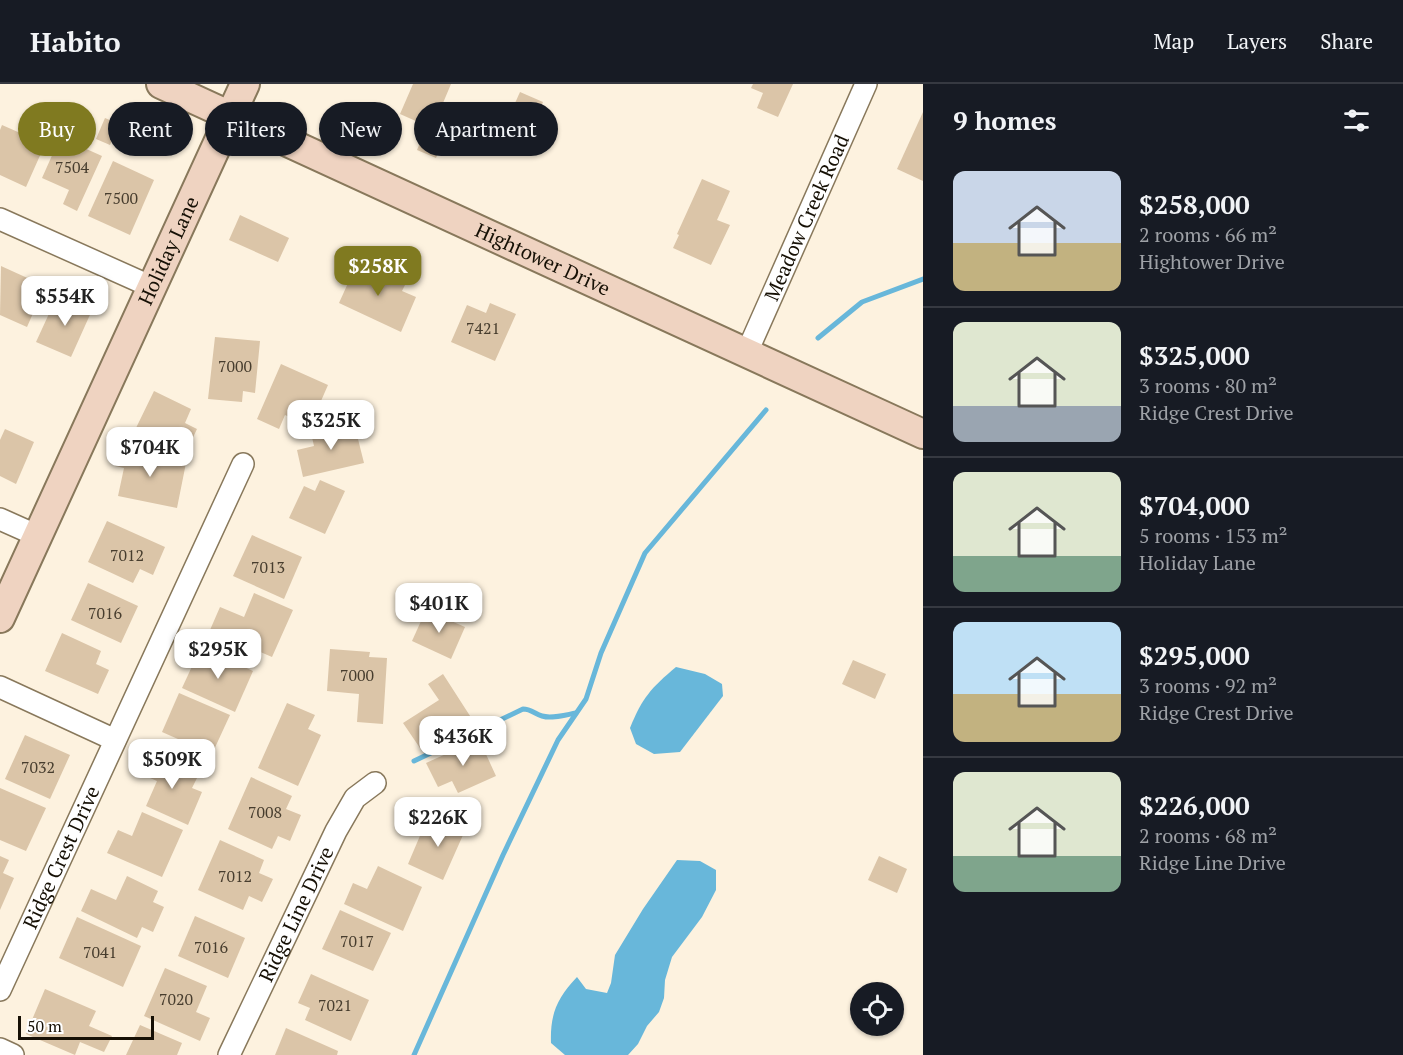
<!DOCTYPE html>
<meta charset="utf-8">
<style>
:root{--surface:#171b24;--page:#242831;--text:#f1f3f6;--muted:#9ea1a6;--line:#363941;--accent:#807a20}
body{margin:0;font-family:"PT Serif",serif;background:var(--page);color:var(--text);height:100vh;display:flex;flex-direction:column;font-size:22px;white-space:nowrap}
*{box-sizing:border-box;margin:0}
p{font-size:20px;color:var(--muted)}
.icon{flex:none;width:33px;height:33px;fill:none;stroke:currentColor;stroke-width:2;stroke-linecap:round;stroke-linejoin:round}
.map{position:relative;flex:1;overflow:hidden}
.details{display:flex;flex-direction:column;background:var(--surface);width:480px}
.details>*{flex:none}
.banner{position:absolute;left:18px;top:18px;width:570px;height:54px;display:flex;gap:12px}
.controls{position:absolute;left:850px;top:898px;display:grid;gap:12px}
.controls a{display:grid;place-items:center;width:54px;height:54px;border-radius:50%;background:var(--surface);box-shadow:0 2px 4px #0004;font-size:30px}
.scale{position:absolute;left:18px;bottom:15px;width:136px;box-sizing:border-box;padding-left:6px;border:3px solid #161005;border-top:0;font-size:16px;line-height:21px;white-space:nowrap;color:#161005;-webkit-text-stroke:4px #fff;paint-order:stroke}
.price{position:absolute;translate:-50% -51px;padding:0 14px;border-radius:12px;background:#fff;color:#222;font-size:20px;line-height:39px;filter:drop-shadow(0 2px 3px #0008)}
.price::after{content:'';position:absolute;left:50%;top:36px;width:18px;height:14px;margin-left:-9px;background:inherit;clip-path:polygon(0 0,100% 0,50% 100%)}
.price.active{background:var(--accent);color:#fff}
ul{padding:0;list-style:none}
li{display:flex;align-items:center;gap:18px;height:150px;padding:0 30px}
li+li{border-top:2px solid var(--line)}
li span{display:grid;place-items:center;flex:none;width:168px;height:120px;border-radius:12px;color:#555}
li>.icon{margin-inline-start:auto}
span .icon{width:72px;height:72px;fill:#fffc;stroke-width:1}
li b{font-size:26px}
h2{display:flex;justify-content:space-between;align-items:center;height:72px;padding:0 30px;font-size:26px}
.pill{padding:0 21px;border-radius:27px;background:var(--surface);box-shadow:0 2px 4px #0004;font-size:21px;line-height:54px}
.pill.active{background:var(--accent);color:#fff}
header{display:flex;align-items:center;gap:36px;box-sizing:border-box;height:84px;padding:0 30px;background:var(--surface);border-bottom:2px solid var(--line)}
header strong{font-size:28px}
nav{display:flex;gap:33px;margin-inline-start:auto;font-size:21px}
main{display:flex;flex:1;min-height:0}
.map>svg:first-child{display:block}
</style>
<header>
<strong>Habito</strong>
<nav><a>Map</a><a>Layers</a><a>Share</a></nav>
</header>
<main>
<div class="map">
<svg width="923" height="971" viewBox="0 0 923 971">
<rect width="100%" height="100%" fill="#fdf2df"/>
<!-- water -->
<g fill="#68b7da">
<path d="M676 583 705 590 722 600 723 612 680 668 654 670 636 660 630 644C642 614 651 604 676 583Z"/>
<path d="M677 776 700 777 716 786V806L702 833 672 873 665 896 664 914 659 928 647 942 638 960 628 971H565L551 959C550 930 557 914 577 893L586 905 607 909 611 899 615 871 643 825Z"/>
</g>
<g fill="none" stroke-linecap="round" stroke-linejoin="round">
<!-- stream -->
<g stroke="#68b7da" stroke-width="5">
<polyline points="818,254 862,218 923,195"/>
<path d="M414 677 523 625C531 625 535 630 542 632 552 635 565 631 576 629"/>
<polyline points="414,971 503,771 558,656 586,615 601,569 645,469 766,326"/>
</g>
</g>
<!-- building -->
<g fill="#dbc5a8">
<polygon points="413,0 451,0 443,19 456,24 445,50 400,30"/>
<polygon points="753,0 793,0 778,33 757,24 763,9 751,4"/>
<polygon points="520,8 543,18 526,57 503,46"/>
<polygon points="923,28 923,97 897,85"/>
<polygon points="105,34 119,40 110,61 96,55"/>
<polygon points="2,41 34,55 31,62 42,67 26,103 0,91 0,46"/>
<polygon points="425,47 444,56 436,74 417,66"/>
<polygon points="73,59 102,72 77,127 63,120 69,106 42,94 54,67 67,72"/>
<polygon points="113,77 154,96 130,151 88,132"/>
<polygon points="702,95 730,107 717,136 730,141 711,181 673,164 679,151 677,150"/>
<polygon points="240,131 289,154 278,178 229,156"/>
<polygon points="358,177 406,199 402,207 416,213 401,248 339,219"/>
<polygon points="1,182 45,202 27,243 0,231"/>
<polygon points="71,214 93,224 71,273 36,258 53,221 65,226"/>
<polygon points="490,219 516,230 495,277 451,258 467,221 486,229"/>
<polygon points="215,253 260,257 255,309 243,307 242,318 208,315"/>
<polygon points="281,280 328,301 310,342 285,331 279,345 257,335"/>
<polygon points="154,307 191,325 185,339 197,345 186,368 136,344"/>
<polygon points="354,339 364,379 303,393 297,366 314,362 311,349"/>
<polygon points="5,345 34,358 16,400 0,392 0,356"/>
<polygon points="119,365 186,379 177,424 118,412 124,384 115,382"/>
<polygon points="320,396 345,407 325,450 289,434 304,402 315,407"/>
<polygon points="107,437 165,463 153,491 140,485 133,499 88,478"/>
<polygon points="252,451 302,473 284,515 233,492"/>
<polygon points="88,499 138,522 121,559 71,536"/>
<polygon points="254,509 293,526 272,573 210,546 220,523 244,533"/>
<polygon points="426,526 465,543 451,575 412,557"/>
<polygon points="62,549 101,567 96,580 109,586 98,610 45,587"/>
<polygon points="201,563 253,587 235,628 182,604"/>
<polygon points="330,565 370,568 369,573 387,574 383,640 357,638 359,610 327,607"/>
<polygon points="853,576 886,590 875,615 842,600"/>
<polygon points="443,590 472,635 422,667 403,639 439,616 428,600"/>
<polygon points="179,609 230,631 212,670 162,648"/>
<polygon points="287,619 315,631 308,645 321,651 298,702 258,684"/>
<polygon points="25,651 70,671 50,715 5,695"/>
<polygon points="479,655 496,692 458,709 452,697 438,703 426,679"/>
<polygon points="152,671 198,692 192,704 202,708 188,741 146,722 157,697 143,691"/>
<polygon points="251,693 292,712 286,725 301,731 290,757 278,752 272,765 228,745"/>
<polygon points="0,704 46,724 26,767 0,756"/>
<polygon points="142,728 183,746 162,793 107,769 118,746 132,752"/>
<polygon points="443,732 467,742 443,796 408,780 425,740 437,746"/>
<polygon points="220,756 264,776 259,789 273,795 262,818 249,812 243,826 198,806"/>
<polygon points="0,772 9,776 3,789 14,794 0,826"/>
<polygon points="879,772 907,785 897,809 868,796"/>
<polygon points="378,782 422,803 403,847 344,820 353,799 367,805"/>
<polygon points="127,792 158,807 153,818 164,823 153,848 142,843 137,854 81,827 91,805 116,816"/>
<polygon points="340,826 391,849 373,887 322,865"/>
<polygon points="195,832 245,854 228,894 178,872"/>
<polygon points="77,833 141,862 123,903 59,874"/>
<polygon points="165,884 207,902 196,928 210,934 200,957 144,932"/>
<polygon points="311,890 369,916 351,957 305,936 310,924 298,919"/>
<polygon points="45,905 96,927 89,942 112,952 104,968 80,958 75,971 26,950"/>
<polygon points="140,941 182,959 177,971 126,971"/>
<polygon points="286,944 338,967 337,971 275,971"/>
</g>
<g fill="none" stroke-linecap="round" stroke-linejoin="round">
<defs>
<g id="street">
<polyline points="0,135 152,203"/>
<path id="s1" d="M747 268 866 0"/>
<polyline points="0,435 38,452"/>
<polyline points="0,603 115,656"/>
<path id="s2" d="M0 906 243 380"/>
<polyline points="0,965 13,971"/>
<path id="s3" d="M229 971 336 747 355 714 375 699"/>
</g>
<g id="secondary">
<path id="s4" d="M161 0 923 350"/>
<path id="s5" d="M0 534 245 0"/>
</g>
</defs>
<!-- street casing -->
<use href="#street" stroke="#88785b" stroke-width="24"/>
<!-- secondary casing -->
<use href="#secondary" stroke="#88785b" stroke-width="32"/>
<!-- street -->
<use href="#street" stroke="#fff" stroke-width="21"/>
<!-- secondary -->
<use href="#secondary" stroke="#efd3c1" stroke-width="28"/>
</g>
<g text-anchor="middle" stroke-width="6" stroke-linejoin="round" paint-order="stroke">
<!-- number labels -->
<g font-size="16" fill="#473d2e">
<text x="72" y="89">7504</text>
<text x="121" y="120">7500</text>
<text x="483" y="250">7421</text>
<text x="235" y="288">7000</text>
<text x="127" y="477">7012</text>
<text x="268" y="489">7013</text>
<text x="105" y="535">7016</text>
<text x="357" y="597">7000</text>
<text x="38" y="689">7032</text>
<text x="265" y="734">7008</text>
<text x="235" y="798">7012</text>
<text x="357" y="863">7017</text>
<text x="211" y="869">7016</text>
<text x="100" y="874">7041</text>
<text x="176" y="921">7020</text>
<text x="335" y="927">7021</text>
</g>
<!-- street labels -->
<g font-size="20" fill="#161005" stroke="#fff">
<text dy="7" stroke="none"><textPath href="#s1" startOffset="147">Meadow Creek Road</textPath></text>
<text dy="7" stroke="none"><textPath href="#s5" startOffset="404">Holiday Lane</textPath></text>
<text dy="7" stroke="none"><textPath href="#s4" startOffset="420">Hightower Drive</textPath></text>
<text dy="7" stroke="none"><textPath href="#s2" startOffset="146">Ridge Crest Drive</textPath></text>
<text dy="7" stroke="none"><textPath href="#s3" startOffset="156">Ridge Line Drive</textPath></text>
</g>
</g>
</svg>
<div class="controls">
<a><svg class="icon" aria-label="locate" viewBox="0 0 24 24"><circle cx="12" cy="12" r="6"/><path d="M12 2v4M12 18v4M2 12h4M18 12h4"/></svg></a>
</div>
<div class="scale">50 m</div>
<b class="price active" style="left:378px;top:213px">$258K</b>
<b class="price" style="left:65px;top:243px">$554K</b>
<b class="price" style="left:331px;top:367px">$325K</b>
<b class="price" style="left:150px;top:394px">$704K</b>
<b class="price" style="left:439px;top:550px">$401K</b>
<b class="price" style="left:218px;top:596px">$295K</b>
<b class="price" style="left:463px;top:683px">$436K</b>
<b class="price" style="left:172px;top:706px">$509K</b>
<b class="price" style="left:438px;top:764px">$226K</b>
<div class="banner">
<a class="pill active">Buy</a>
<a class="pill">Rent</a>
<a class="pill">Filters</a>
<a class="pill">New</a>
<a class="pill">Apartment</a>
</div>
</div>
<section class="details">
<h2>9 homes<svg class="icon" aria-label="filters" viewBox="0 0 24 24"><path d="M4 7h16M4 17h16"/><circle cx="9" cy="7" r="2"/><circle cx="15" cy="17" r="2"/></svg></h2>
<ul>
<li><span style="background:linear-gradient(#c9d6e8 60%,#c2b280 0)"><svg class="icon" aria-label="home" viewBox="0 0 24 24"><path d="M3 11l9-7 9 7M6 9v11h12V9"/></svg></span><div><b>$258,000</b><p>2 rooms · 66 m²</p><p>Hightower Drive</p></div></li>
<li><span style="background:linear-gradient(#dfe7d0 70%,#9aa5b1 0)"><svg class="icon" aria-label="home" viewBox="0 0 24 24"><path d="M3 11l9-7 9 7M6 9v11h12V9"/></svg></span><div><b>$325,000</b><p>3 rooms · 80 m²</p><p>Ridge Crest Drive</p></div></li>
<li><span style="background:linear-gradient(#dfe7d0 70%,#7fa58c 0)"><svg class="icon" aria-label="home" viewBox="0 0 24 24"><path d="M3 11l9-7 9 7M6 9v11h12V9"/></svg></span><div><b>$704,000</b><p>5 rooms · 153 m²</p><p>Holiday Lane</p></div></li>
<li><span style="background:linear-gradient(#bfe0f5 60%,#c2b280 0)"><svg class="icon" aria-label="home" viewBox="0 0 24 24"><path d="M3 11l9-7 9 7M6 9v11h12V9"/></svg></span><div><b>$295,000</b><p>3 rooms · 92 m²</p><p>Ridge Crest Drive</p></div></li>
<li><span style="background:linear-gradient(#dfe7d0 70%,#7fa58c 0)"><svg class="icon" aria-label="home" viewBox="0 0 24 24"><path d="M3 11l9-7 9 7M6 9v11h12V9"/></svg></span><div><b>$226,000</b><p>2 rooms · 68 m²</p><p>Ridge Line Drive</p></div></li>
</ul>
</section>
</main>
